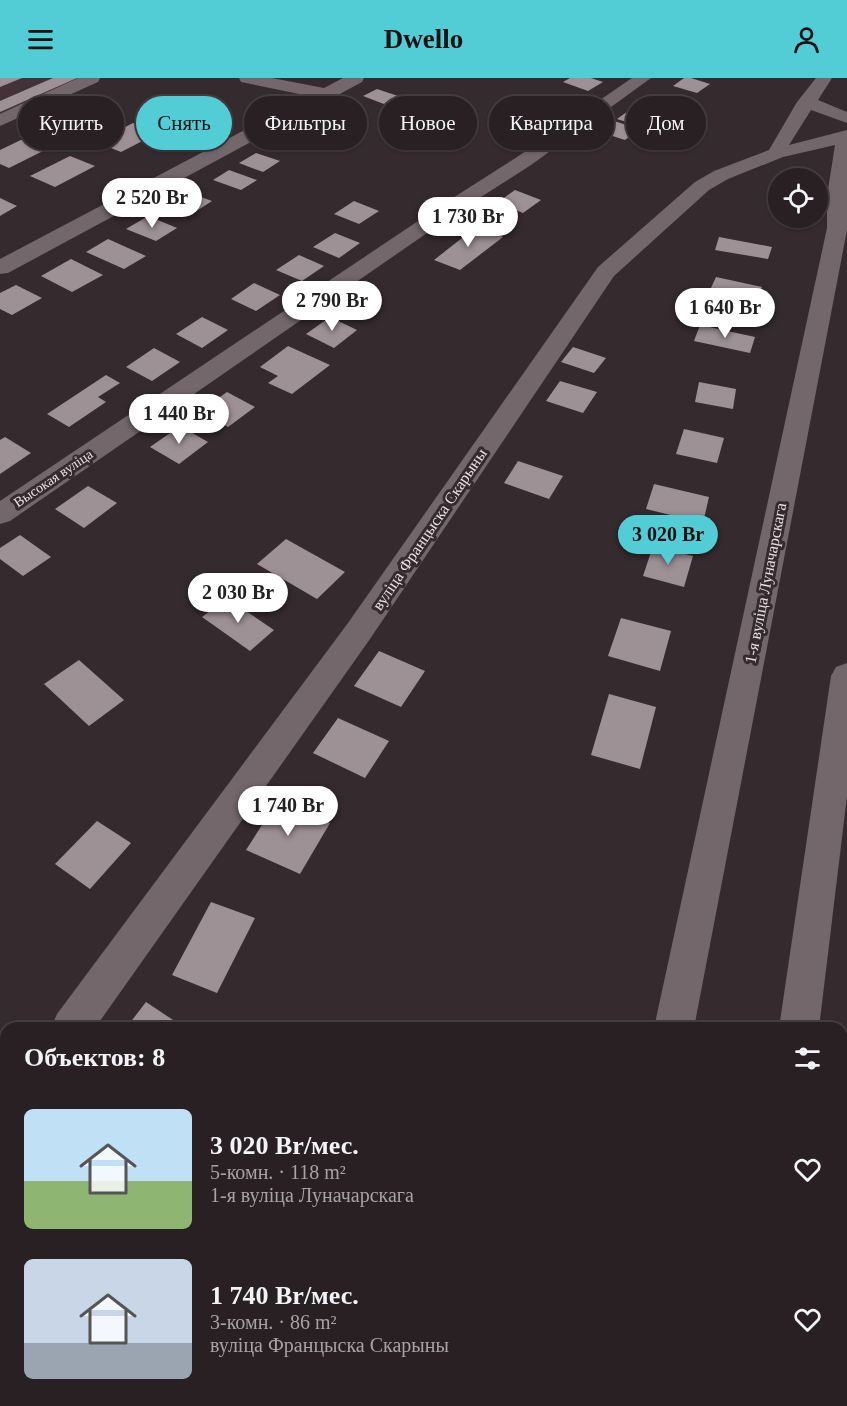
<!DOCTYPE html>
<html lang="ru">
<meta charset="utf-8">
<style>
:root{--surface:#282023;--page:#342d30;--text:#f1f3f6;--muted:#a5a3a6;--line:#443e41;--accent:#52ccd5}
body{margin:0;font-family:Georgia,serif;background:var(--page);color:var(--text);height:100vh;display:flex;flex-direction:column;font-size:22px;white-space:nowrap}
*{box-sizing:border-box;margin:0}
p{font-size:20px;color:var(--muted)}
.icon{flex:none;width:33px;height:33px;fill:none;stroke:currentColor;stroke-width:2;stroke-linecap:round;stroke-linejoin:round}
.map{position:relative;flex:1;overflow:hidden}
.drawer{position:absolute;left:0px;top:944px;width:848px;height:386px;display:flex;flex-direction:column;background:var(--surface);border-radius:18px 18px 0 0;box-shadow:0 2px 4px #0004,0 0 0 2px var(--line)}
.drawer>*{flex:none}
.top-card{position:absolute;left:18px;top:18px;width:812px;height:54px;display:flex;gap:12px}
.controls{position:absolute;left:768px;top:90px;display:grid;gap:12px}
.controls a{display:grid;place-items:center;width:60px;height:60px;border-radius:50%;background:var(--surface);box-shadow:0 2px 4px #0004,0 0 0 2px var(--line);font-size:30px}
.price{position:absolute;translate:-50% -51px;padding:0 14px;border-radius:21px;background:#fff;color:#222;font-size:20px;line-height:39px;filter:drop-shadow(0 2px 3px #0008)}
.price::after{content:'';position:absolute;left:50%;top:36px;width:18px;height:14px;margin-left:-9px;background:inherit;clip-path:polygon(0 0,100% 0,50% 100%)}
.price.current{background:var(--accent);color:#111}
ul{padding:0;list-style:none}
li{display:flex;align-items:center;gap:18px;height:150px;padding:0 24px}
li span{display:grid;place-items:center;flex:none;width:168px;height:120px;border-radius:9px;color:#555}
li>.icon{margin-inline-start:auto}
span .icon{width:72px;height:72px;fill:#fffc;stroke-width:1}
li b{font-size:26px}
h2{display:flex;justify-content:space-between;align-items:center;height:72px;padding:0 24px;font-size:26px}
.pill{padding:0 21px;border-radius:27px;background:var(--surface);box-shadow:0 2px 4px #0004,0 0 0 2px var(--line);font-size:21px;line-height:54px}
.pill.current{background:var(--accent);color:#111}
header{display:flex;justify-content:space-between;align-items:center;height:78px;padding:0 24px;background:var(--accent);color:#111;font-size:27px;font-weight:700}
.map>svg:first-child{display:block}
</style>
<header><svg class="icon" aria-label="menu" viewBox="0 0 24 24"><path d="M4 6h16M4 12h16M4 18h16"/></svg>Dwello<svg class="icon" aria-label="person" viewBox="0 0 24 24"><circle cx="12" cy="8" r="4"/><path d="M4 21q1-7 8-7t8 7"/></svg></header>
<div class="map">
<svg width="847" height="1328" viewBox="0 0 847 1328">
<rect width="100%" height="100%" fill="#352b2f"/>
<!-- built -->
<polygon fill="#433339" points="0,0 101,0 0,46"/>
<!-- building -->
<g fill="#9e9196">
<polygon points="0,0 22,0 0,9"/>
<polygon points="53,0 77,0 0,34 0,23"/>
<polygon points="570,0 591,0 603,4 588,13 563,4"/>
<polygon points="684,0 691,0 710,6 697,15 673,8"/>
<polygon points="377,11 398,18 384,26 363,18"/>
<polygon points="561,16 578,21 553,39 535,33"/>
<polygon points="90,28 114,37 77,55 53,46"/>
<polygon points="631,31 656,38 642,49 617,41"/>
<polygon points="511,40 537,49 521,59 495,50"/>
<polygon points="614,43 639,51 625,62 600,54"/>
<polygon points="133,45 158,55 121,74 96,64"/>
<polygon points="294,51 321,61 306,71 278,61"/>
<polygon points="25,60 49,70 9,90 0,86 0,72"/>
<polygon points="256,75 280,83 263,94 239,85"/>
<polygon points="70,78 95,88 55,109 30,98"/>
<polygon points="229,92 257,102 241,112 213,102"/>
<polygon points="515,112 541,122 523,135 497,125"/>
<polygon points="187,114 212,123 195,134 170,125"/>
<polygon points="0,120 17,128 0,138"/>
<polygon points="354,123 379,133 359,146 334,136"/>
<polygon points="148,138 177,150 156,163 126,151"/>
<polygon points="476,149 503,159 460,192 434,182"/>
<polygon points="335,155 360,165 339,180 313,169"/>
<polygon points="719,159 772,169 768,181 715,172"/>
<polygon points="108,161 146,178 124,191 86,174"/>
<polygon points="299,177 324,188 302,203 276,192"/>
<polygon points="71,181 103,197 72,214 41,198"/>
<polygon points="716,199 762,209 758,221 711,210"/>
<polygon points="254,205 280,217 256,233 231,221"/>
<polygon points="16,207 42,220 12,237 0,231 0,215"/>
<polygon points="202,239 228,252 202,270 176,256"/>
<polygon points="330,239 357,252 334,270 306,256"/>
<polygon points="700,247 755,259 750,275 694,263"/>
<polygon points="288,268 330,287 292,316 268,305 278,298 260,289"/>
<polygon points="573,269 606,280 594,295 561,284"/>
<polygon points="154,270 180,284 152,303 126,289"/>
<polygon points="106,297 120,305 98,319 106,324 69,349 47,336"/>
<polygon points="560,303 597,314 583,335 546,323"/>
<polygon points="699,304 736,311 733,331 695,324"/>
<polygon points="227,314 255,329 228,349 199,334"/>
<polygon points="180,348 208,364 179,386 150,369"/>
<polygon points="684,351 724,360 717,385 676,376"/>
<polygon points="5,359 31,375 0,396 0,362"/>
<polygon points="518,383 563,398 549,421 504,405"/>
<polygon points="654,406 709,419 703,445 646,431"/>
<polygon points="88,408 117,425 84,450 55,431"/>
<polygon points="20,457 51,479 23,498 0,481 0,470"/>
<polygon points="286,461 345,494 317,521 257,486"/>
<polygon points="653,468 693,478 684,509 643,498"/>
<polygon points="227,520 274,552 250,573 202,539"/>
<polygon points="621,540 671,553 660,593 608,578"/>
<polygon points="379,573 425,593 401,629 354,608"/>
<polygon points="79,582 124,622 89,648 44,606"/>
<polygon points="609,616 656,629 640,691 591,677"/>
<polygon points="338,640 389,663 365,700 313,675"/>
<polygon points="278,722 330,745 300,796 246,772"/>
<polygon points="97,743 131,765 90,811 55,786"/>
<polygon points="211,824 255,840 217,915 172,897"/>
<polygon points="146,924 185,950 126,950"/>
<polygon points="6,1146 6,1180 0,1176 0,1155"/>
<polygon points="0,1280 6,1284 6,1298 0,1308"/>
</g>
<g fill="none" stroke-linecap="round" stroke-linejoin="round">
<!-- minor -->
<g fill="#73676c" fill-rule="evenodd">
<polygon points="78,0 100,0 98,4 0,48 0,36"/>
<polygon points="239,0 272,0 324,10 343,0 364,0 362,4 8,195 0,196 0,181 309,18 241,4"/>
<polygon points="632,0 651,0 531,87 459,133 10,443 0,446 0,423 445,125 517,79"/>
<polygon points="816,0 832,0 818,22 847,34 847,45 811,32 789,67 847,52 847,152 694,950 654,950 827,150 827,118 835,67 783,79 728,101 709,112 614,198 370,561 95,950 51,950 57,936 348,545 598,189 695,104 714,93 769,72 797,24"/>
<polygon points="6,1019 6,1067 0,1069 0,1021"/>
<polygon points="570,1323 618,1323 618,1328 568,1328"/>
</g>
<!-- tertiary -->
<g fill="#73676c" fill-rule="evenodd">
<polygon points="847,585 847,718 819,950 779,950 831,598 836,589"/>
<polygon points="733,1323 781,1323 782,1328 732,1328"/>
</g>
</g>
<g text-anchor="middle" stroke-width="6" stroke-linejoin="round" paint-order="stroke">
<!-- far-street labels -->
<g font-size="14" fill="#e7dfe2" stroke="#352b2f">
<text transform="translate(53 400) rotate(-34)" y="5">Высокая вуліца</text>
</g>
<!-- street labels -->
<g font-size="16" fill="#e7dfe2" stroke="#352b2f">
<text transform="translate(429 451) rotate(-56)" y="6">вуліца Францыска Скарыны</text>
<text transform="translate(765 505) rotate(-79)" y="6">1-я вуліца Луначарскага</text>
</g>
</g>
</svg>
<div class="controls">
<a><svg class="icon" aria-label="locate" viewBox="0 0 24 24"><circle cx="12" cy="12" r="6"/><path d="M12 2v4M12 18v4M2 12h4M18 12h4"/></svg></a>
</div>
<b class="price" style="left:152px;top:151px">2 520 Br</b>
<b class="price" style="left:468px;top:170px">1 730 Br</b>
<b class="price" style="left:332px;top:254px">2 790 Br</b>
<b class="price" style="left:725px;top:261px">1 640 Br</b>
<b class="price" style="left:179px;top:367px">1 440 Br</b>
<b class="price current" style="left:668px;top:488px">3 020 Br</b>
<b class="price" style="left:238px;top:546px">2 030 Br</b>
<b class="price" style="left:288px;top:759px">1 740 Br</b>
<div class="top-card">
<a class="pill">Купить</a>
<a class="pill current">Снять</a>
<a class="pill">Фильтры</a>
<a class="pill">Новое</a>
<a class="pill">Квартира</a>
<a class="pill">Дом</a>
</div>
<section class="drawer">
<h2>Объектов: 8<svg class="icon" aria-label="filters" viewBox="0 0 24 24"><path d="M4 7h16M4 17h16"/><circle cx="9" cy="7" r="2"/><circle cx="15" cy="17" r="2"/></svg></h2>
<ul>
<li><span style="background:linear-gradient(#bfe0f5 60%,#8fb573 0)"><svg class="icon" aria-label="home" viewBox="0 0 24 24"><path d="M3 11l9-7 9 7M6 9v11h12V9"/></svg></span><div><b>3 020 Br/мес.</b><p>5-комн. · 118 m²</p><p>1-я вуліца Луначарскага</p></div><svg class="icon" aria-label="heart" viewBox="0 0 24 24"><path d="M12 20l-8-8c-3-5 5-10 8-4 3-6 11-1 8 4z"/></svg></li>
<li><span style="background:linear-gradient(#c9d6e8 70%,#9aa5b1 0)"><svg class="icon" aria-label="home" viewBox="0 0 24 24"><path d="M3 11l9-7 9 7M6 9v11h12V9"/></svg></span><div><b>1 740 Br/мес.</b><p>3-комн. · 86 m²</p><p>вуліца Францыска Скарыны</p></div><svg class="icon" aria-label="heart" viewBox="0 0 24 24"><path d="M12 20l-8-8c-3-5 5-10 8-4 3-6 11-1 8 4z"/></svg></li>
</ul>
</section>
</div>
